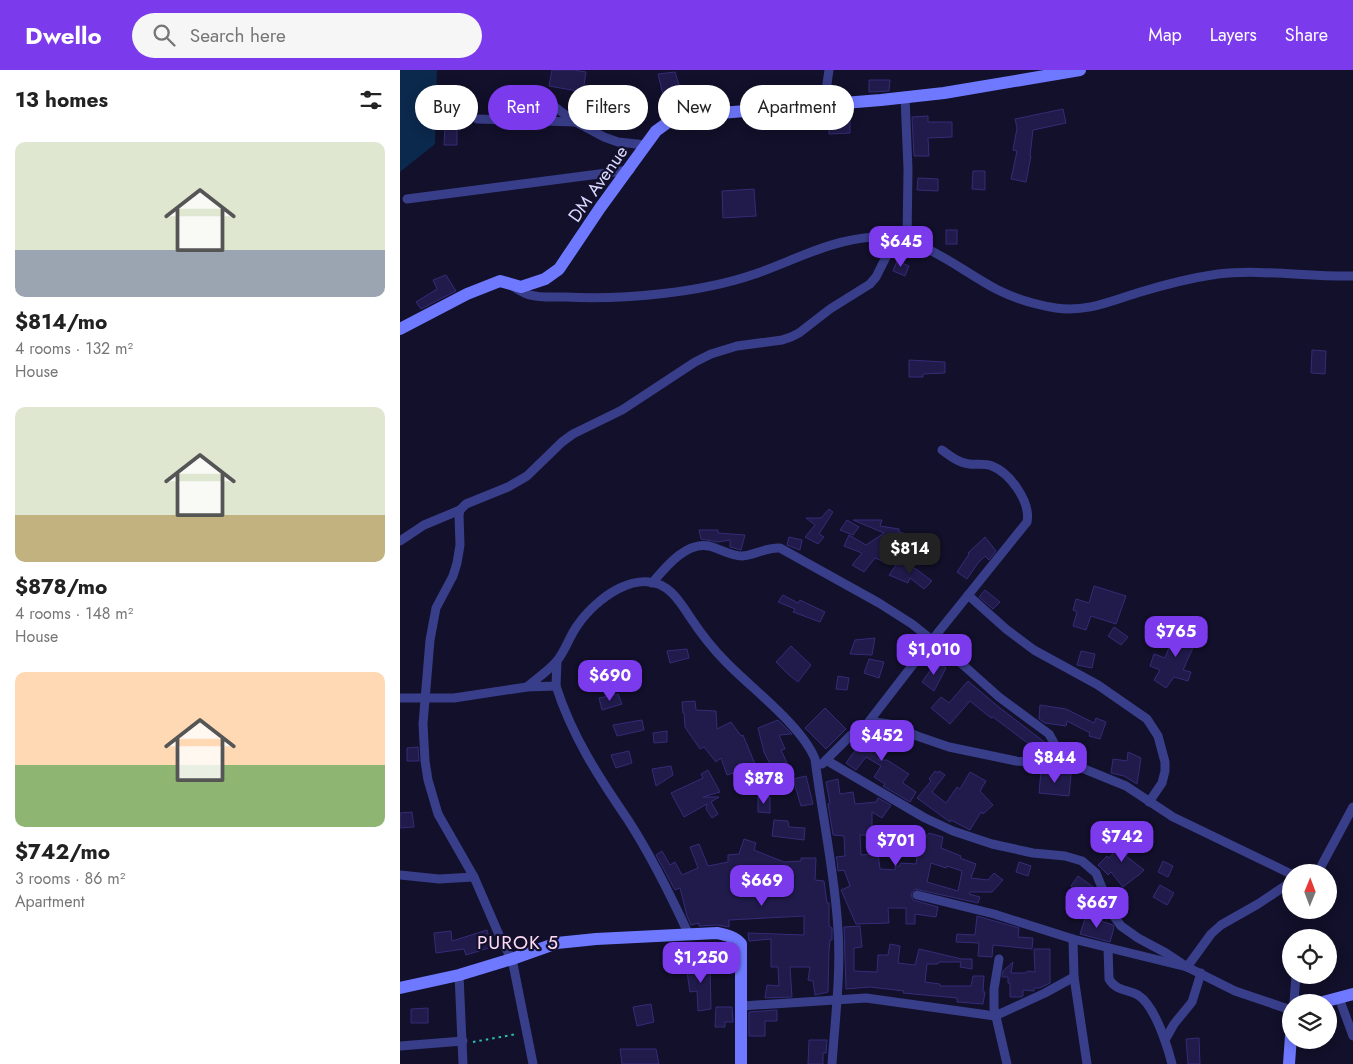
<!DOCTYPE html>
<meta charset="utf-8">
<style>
:root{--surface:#fff;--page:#f6f6f6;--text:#222;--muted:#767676;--accent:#7c3aed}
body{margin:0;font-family:Jost,sans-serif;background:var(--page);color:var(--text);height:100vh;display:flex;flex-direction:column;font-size:19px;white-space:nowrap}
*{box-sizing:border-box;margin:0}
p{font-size:16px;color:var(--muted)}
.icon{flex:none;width:28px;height:28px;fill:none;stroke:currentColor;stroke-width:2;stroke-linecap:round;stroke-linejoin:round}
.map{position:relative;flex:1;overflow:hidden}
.details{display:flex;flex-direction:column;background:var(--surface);width:400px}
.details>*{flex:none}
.hud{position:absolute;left:15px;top:15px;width:475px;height:45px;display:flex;gap:10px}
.needle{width:32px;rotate:1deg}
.buttons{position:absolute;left:882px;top:794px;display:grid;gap:10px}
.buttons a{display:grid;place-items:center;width:55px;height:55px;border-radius:50%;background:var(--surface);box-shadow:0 2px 12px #0003;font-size:25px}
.price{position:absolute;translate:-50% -42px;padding:0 11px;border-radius:10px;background:var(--accent);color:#fff;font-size:16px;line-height:32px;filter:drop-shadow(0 1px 2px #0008)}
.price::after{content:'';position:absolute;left:50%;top:30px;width:15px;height:11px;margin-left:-8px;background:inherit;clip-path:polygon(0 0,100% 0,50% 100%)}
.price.selected{background:#222;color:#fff}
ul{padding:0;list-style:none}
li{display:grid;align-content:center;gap:10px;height:265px;padding:0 15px}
li span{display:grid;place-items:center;height:155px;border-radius:10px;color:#555}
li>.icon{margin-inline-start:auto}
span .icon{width:90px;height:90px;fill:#fffc;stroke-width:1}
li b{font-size:21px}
h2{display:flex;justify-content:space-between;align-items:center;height:60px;padding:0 15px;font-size:21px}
.tag{padding:0 18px;border-radius:22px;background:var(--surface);box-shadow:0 2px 12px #0003;font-size:18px;line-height:45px}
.tag.selected{background:var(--accent);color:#fff}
header{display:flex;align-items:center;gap:30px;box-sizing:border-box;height:70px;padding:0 25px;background:var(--accent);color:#fff}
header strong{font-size:24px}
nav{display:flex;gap:28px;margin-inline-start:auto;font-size:18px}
.search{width:350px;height:45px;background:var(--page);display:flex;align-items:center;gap:12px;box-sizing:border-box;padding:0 18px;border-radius:28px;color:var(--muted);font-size:19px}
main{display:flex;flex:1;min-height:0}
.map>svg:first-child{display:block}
</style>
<header>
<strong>Dwello</strong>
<div class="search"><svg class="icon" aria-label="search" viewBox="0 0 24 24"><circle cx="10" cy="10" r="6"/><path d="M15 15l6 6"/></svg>Search here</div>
<nav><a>Map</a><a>Layers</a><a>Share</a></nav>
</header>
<main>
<section class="details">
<h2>13 homes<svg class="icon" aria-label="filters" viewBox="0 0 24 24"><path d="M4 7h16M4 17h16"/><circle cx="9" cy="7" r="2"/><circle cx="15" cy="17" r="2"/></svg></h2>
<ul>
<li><span style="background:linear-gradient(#dfe7d0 70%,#9aa5b1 0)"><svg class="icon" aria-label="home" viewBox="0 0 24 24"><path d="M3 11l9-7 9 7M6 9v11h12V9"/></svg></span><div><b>$814/mo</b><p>4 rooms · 132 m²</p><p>House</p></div></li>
<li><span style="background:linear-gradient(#dfe7d0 70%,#c2b280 0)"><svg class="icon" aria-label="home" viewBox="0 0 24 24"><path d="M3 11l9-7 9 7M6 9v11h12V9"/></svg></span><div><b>$878/mo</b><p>4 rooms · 148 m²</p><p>House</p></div></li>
<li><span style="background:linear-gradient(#ffd9b3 60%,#8fb573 0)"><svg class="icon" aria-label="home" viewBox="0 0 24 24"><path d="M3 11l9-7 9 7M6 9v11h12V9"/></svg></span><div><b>$742/mo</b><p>3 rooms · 86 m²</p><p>Apartment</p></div></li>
</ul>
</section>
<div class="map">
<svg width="953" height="994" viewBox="0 0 953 994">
<rect width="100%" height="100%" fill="#12102a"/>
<!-- water -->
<polygon fill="#0b294d" points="0,0 37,0 35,74 0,102"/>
<!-- building -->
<g fill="#201b4b" stroke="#342c78" fill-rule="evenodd">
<polygon points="152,0 174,0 186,2 183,22 149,16"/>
<polygon points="275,2 281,21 263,25 258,4"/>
<polygon points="469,10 490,10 489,21 469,22"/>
<polygon points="47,29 71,30 69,54 57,54 57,75 44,75 45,56 47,55"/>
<polygon points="663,39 666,53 633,60 630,86 631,86 626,112 611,109 617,81 613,80 617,58 615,49"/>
<polygon points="528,46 528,52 552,52 552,67 528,68 529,86 514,86 512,47"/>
<polygon points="450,50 450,63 429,64 429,51"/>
<polygon points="573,101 585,101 585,120 572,119"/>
<polygon points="518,108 538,109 538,121 517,120"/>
<polygon points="354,119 356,146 323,148 322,121"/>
<rect x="546" y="160" width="11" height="14"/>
<polygon points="497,191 509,196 505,206 493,201"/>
<polygon points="46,205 56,221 21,239 16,232 37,219 33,210"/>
<polygon points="912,280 926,281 925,304 911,303"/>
<polygon points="509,290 545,292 545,303 523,304 523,307 509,307"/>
<polygon points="429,439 433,442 419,464 424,467 418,474 405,467 415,455 406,448 421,448"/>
<polygon points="447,450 459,457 453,465 440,460"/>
<polygon points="453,450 482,450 480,456 499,459 499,462 517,467 516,477 488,474 503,486 489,494 475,488 464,502 452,495 462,483 444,476 449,465 466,475 484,463"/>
<polygon points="299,460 318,460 318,463 345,465 341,480 330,477 330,470 318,472 301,469"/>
<polygon points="389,467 402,470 400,480 387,475"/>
<polygon points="585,467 596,481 589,490 585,486 578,493 567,509 557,502 569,484 568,483"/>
<polygon points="498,492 516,499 532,511 524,519 510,508 508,513 489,505"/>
<polygon points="694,516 726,526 716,554 691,546 686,560 673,556 677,542 673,540 676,529 689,533"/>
<polygon points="585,520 600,532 593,539 579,527"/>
<polygon points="383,525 398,533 400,530 425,542 420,552 393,542 395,539 378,532"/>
<polygon points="783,556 801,562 798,572 796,571 783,600 791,602 788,611 774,607 766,618 754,610 760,600 750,596 754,584 765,588 772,570 777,572"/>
<polygon points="714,557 728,567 721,575 708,566"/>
<polygon points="475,568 472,585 450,584 455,570"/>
<polygon points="562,571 570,578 563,586 554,579"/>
<polygon points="391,576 411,595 398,612 389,605 376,592"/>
<polygon points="287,579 289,588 270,593 267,581"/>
<polygon points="681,581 695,584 692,598 677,595"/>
<polygon points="469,589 484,592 479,608 464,603"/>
<polygon points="537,591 546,598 534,621 522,612"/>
<polygon points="438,606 449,608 447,620 436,619"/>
<polygon points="568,611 600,638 647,674 648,675 642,684 593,647 591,648 570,631 550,654 531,638 541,627 549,633"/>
<polygon points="218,624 222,634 202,640 199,628"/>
<polygon points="295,631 296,640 316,641 317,659 331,652 341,666 343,665 355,694 352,701 355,710 338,716 333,703 327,705 321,688 316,692 304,677 300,679 285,657 284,643 283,643 282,632"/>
<polygon points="640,635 666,639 694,653 696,648 706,652 700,669 689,666 690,663 667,651 666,656 645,653 639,649"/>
<polygon points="425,638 446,659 426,679 405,658"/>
<polygon points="242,650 244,660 217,666 213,655"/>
<polygon points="378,650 392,664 379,665 385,679 381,680 387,693 373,700 364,682 358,658"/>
<polygon points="475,658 485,667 489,663 503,668 478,690 487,690 509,704 503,712 503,713 516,722 510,732 483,716 485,714 474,707 481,696 466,687 456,700 446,693 459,675 456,673 464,664 465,665 470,660"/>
<polygon points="267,661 267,672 254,673 253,663"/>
<polygon points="18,677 19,691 7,691 7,678"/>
<polygon points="229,681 232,693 216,698 211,685"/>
<polygon points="728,682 741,688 737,714 724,706 711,703 713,689 727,691"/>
<polygon points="271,696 273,705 256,716 252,699"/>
<polygon points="308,700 320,722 303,727 319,727 311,732 318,744 312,748 306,739 307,734 284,747 271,723 303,708 301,704"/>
<polygon points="535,701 538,703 539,701 545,705 532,722 546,733 557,717 560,719 570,702 586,711 580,721 593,735 583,744 581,742 570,760 551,750 550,752 517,728 531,711 529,709"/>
<polygon points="641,701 671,704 669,726 639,723"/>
<polygon points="406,706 413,734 401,736 393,709"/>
<path d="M438 709 440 724 453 722 455 734 476 732 478 728 491 735 482 748 472 742V762H467V765H460L461 785 478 783 480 799 495 800V796H500V793L516 794 518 780H520L523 771 529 763 543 767 541 778 561 786 560 788 576 794 571 808 588 810 594 803 603 810 592 822H570L569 824 580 827 578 833 515 819 511 824 513 830 538 837 536 847 515 844V854H506V838H488L489 853 456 854 441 820 450 816 444 800 438 801 437 790 436 787 445 786 444 766 433 765 428 734 430 733 426 712ZM531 793 546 798 547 796 562 801 558 821 527 812Z"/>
<polygon points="358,727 370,727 370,743 358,742"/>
<polygon points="12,742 14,757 0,758 0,743"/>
<polygon points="374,750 388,751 389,757 405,758 404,770 372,766"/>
<polygon points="731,763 739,770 726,786 744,800 738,806 737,806 723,817 711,802 708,805 698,795 707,786 709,788"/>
<polygon points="344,769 356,773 354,780 384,792 401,791 401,788 416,788 415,810 424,811 427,833 429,833 429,856 432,858 432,870 430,870 429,881 428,922 415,925 413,911 408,910 410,897 390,897 392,927 365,928 367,915 379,916 378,897 371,897 371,869 349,871 348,863 404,865 404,846 329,850 329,857 317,855 299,856 299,853 291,855 287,846 280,818 275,820 256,785 262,781 270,795 275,792 282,805 298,798 290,777 299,774 308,796 328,792 328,785 339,784"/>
<polygon points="763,791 773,796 768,807 758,802"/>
<polygon points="619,792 631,796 628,806 616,802"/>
<polygon points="678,806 696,819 700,831 692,837 685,827 671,816"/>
<polygon points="760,815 774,823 767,835 753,827"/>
<polygon points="577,846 619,858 618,867 633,868 632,879 593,875 592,887 578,886 579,873 556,872 557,864 575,865"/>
<polygon points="686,846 713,855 714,858 710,872 680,864"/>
<polygon points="460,856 462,877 454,878 454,901 477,902 478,885 488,885 490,874 500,876 498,893 515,895 519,879 562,889 572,889 572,899 560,897 561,892 539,892 538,894 527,894 525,912 540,914 540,916 571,916 573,906 584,906 583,922 585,922 583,934 557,932 557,928 503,923 504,921 470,917 446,919 444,857"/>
<polygon points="87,860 92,877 66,885 64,879 36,883 34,863 51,861 52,871"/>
<polygon points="292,879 293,894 277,896 275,880"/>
<polygon points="634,879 650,879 650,913 640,918 634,918 634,921 623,920 623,926 621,927 610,927 610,913 608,913 608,907 602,907 603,901 613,892 611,903 625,903 628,901 635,902"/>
<polygon points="310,894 311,939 298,941 297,921 290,922 286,895"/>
<polygon points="251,934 254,952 237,956 233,937"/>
<polygon points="316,937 332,937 333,952 325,952 325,957 315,957"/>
<polygon points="28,938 28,953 11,953 11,939"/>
<polygon points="377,940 377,951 365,951 365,966 349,966 349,942"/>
<polygon points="799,968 800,994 788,994 786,969"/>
<polygon points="409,970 427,970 426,983 423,983 423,994 408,994"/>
<polygon points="220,979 256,979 259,994 222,994"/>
</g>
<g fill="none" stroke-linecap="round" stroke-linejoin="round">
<!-- path -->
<polyline stroke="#2cbfa9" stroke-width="2" stroke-dasharray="2.5 4" stroke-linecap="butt" points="73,972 117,964"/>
<!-- street -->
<g stroke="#393e8a" stroke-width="9">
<polyline points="505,27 508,99 507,171"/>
<polyline points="424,34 429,0"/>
<polyline points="155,37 175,52"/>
<polyline points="77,49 176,52 204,67 218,72 246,75"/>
<polyline points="7,129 230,100"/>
<path d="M114 217C119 220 125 224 130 225 140 228 154 227 165 227 223 230 300 223 355 204 395 190 432 169 475 167 521 164 559 200 598 220 616 229 637 235 656 238 687 242 708 232 737 223 763 215 790 208 818 204 862 199 908 207 953 206"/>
<polyline points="0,471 24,455 60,440"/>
<path d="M252 513C265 498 286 471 309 476 321 479 330 486 342 486 355 485 367 477 380 478L479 533 512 554 562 594 599 627 649 664 654 673 658 694"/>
<polyline points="568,525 606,559 634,580 698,615 747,649 758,666 765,692 765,701 762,713 749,732"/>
<path d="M156 616C172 666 198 706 228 750 252 787 271 826 289 865"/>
<path d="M127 617C136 609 148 601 156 592 165 582 169 567 177 556 195 529 241 493 272 523 280 531 286 541 292 550 302 565 313 579 326 592 351 618 402 656 415 689 422 746 435 803 438 860 441 904 435 950 432 994"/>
<polyline points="0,628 54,628 127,617 156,616 157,591"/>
<path d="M467 654 532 570 627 452C631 432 610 403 592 396 585 393 577 395 569 394 559 393 550 386 542 380"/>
<polyline points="426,690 525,748 553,761 592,774 633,783 665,786 682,791 696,803 713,845 721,856 738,868 766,883 787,897 811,864 821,855 858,834 891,812"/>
<polyline points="422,694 450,666 467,654 475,652 489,654 517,666 549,677 616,691 677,696 726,716 773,747 891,804"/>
<polyline points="918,802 953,737"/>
<polyline points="0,805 39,809 74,807"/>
<polyline points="517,825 594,844 673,869 787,897 835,921 891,940"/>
<polyline points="673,869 674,907 687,994"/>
<path d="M708 878 709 909C716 921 727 919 738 925 755 936 767 975 772 994"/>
<polyline points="599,889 594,919 594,938 607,994"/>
<polyline points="59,905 63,994"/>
<polyline points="939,928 953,966"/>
<polyline points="894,932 896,905"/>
<polyline points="342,936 466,928 595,946 645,923 674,907"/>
<polyline points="765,970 774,954 792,932 801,903"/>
<polyline points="0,976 63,971"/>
<polyline points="133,994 112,889 103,874 74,807 38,744 28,710 25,691 23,654 30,570 36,538 53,506 57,493 60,475 59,445 60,440 66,434 108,417 127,406 162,372 173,364 222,340 295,292 311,284 337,276 382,270 391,267 399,263 430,239 470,214 476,207 487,185 492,167"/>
</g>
<!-- secondary -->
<g stroke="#6f79ff" stroke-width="12">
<polyline points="0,259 67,224 100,211 121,217 145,209 159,199 200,138 256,61 274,48 283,46 481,30 544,23 680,0"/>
<path d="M0 918 59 905 112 889 157 873 196 869 317 863C327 865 335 867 341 874V994"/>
<polyline points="923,932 953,924"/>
<polyline points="889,994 891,966"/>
</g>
</g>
<g text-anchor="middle" stroke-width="4.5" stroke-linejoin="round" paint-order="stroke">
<!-- street labels -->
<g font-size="18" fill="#d9d8ff" stroke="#12102a">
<text transform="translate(198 114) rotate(-55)" y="6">DM Avenue</text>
</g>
<!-- neighbourhood labels -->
<g font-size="19" letter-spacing="1" fill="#ffdaf5" stroke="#12102a">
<text x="118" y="879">PUROK 5</text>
</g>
</g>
</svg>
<div class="buttons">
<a><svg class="needle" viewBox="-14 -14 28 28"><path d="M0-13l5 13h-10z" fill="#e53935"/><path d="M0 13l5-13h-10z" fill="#767676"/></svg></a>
<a><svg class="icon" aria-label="locate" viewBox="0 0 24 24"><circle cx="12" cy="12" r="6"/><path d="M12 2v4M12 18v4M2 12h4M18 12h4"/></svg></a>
<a><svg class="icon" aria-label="layers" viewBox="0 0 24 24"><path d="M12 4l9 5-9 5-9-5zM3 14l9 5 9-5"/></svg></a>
</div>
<b class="price" style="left:501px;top:198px">$645</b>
<b class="price selected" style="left:510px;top:505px">$814</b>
<b class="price" style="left:776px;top:588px">$765</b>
<b class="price" style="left:534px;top:606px">$1,010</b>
<b class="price" style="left:210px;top:632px">$690</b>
<b class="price" style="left:482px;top:692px">$452</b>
<b class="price" style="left:655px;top:714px">$844</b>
<b class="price" style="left:364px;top:735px">$878</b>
<b class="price" style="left:722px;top:793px">$742</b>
<b class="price" style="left:496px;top:797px">$701</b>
<b class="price" style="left:362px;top:837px">$669</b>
<b class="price" style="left:697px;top:859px">$667</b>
<b class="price" style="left:301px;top:914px">$1,250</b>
<div class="hud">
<a class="tag">Buy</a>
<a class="tag selected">Rent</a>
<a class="tag">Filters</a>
<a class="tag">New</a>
<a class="tag">Apartment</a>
</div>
</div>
</main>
